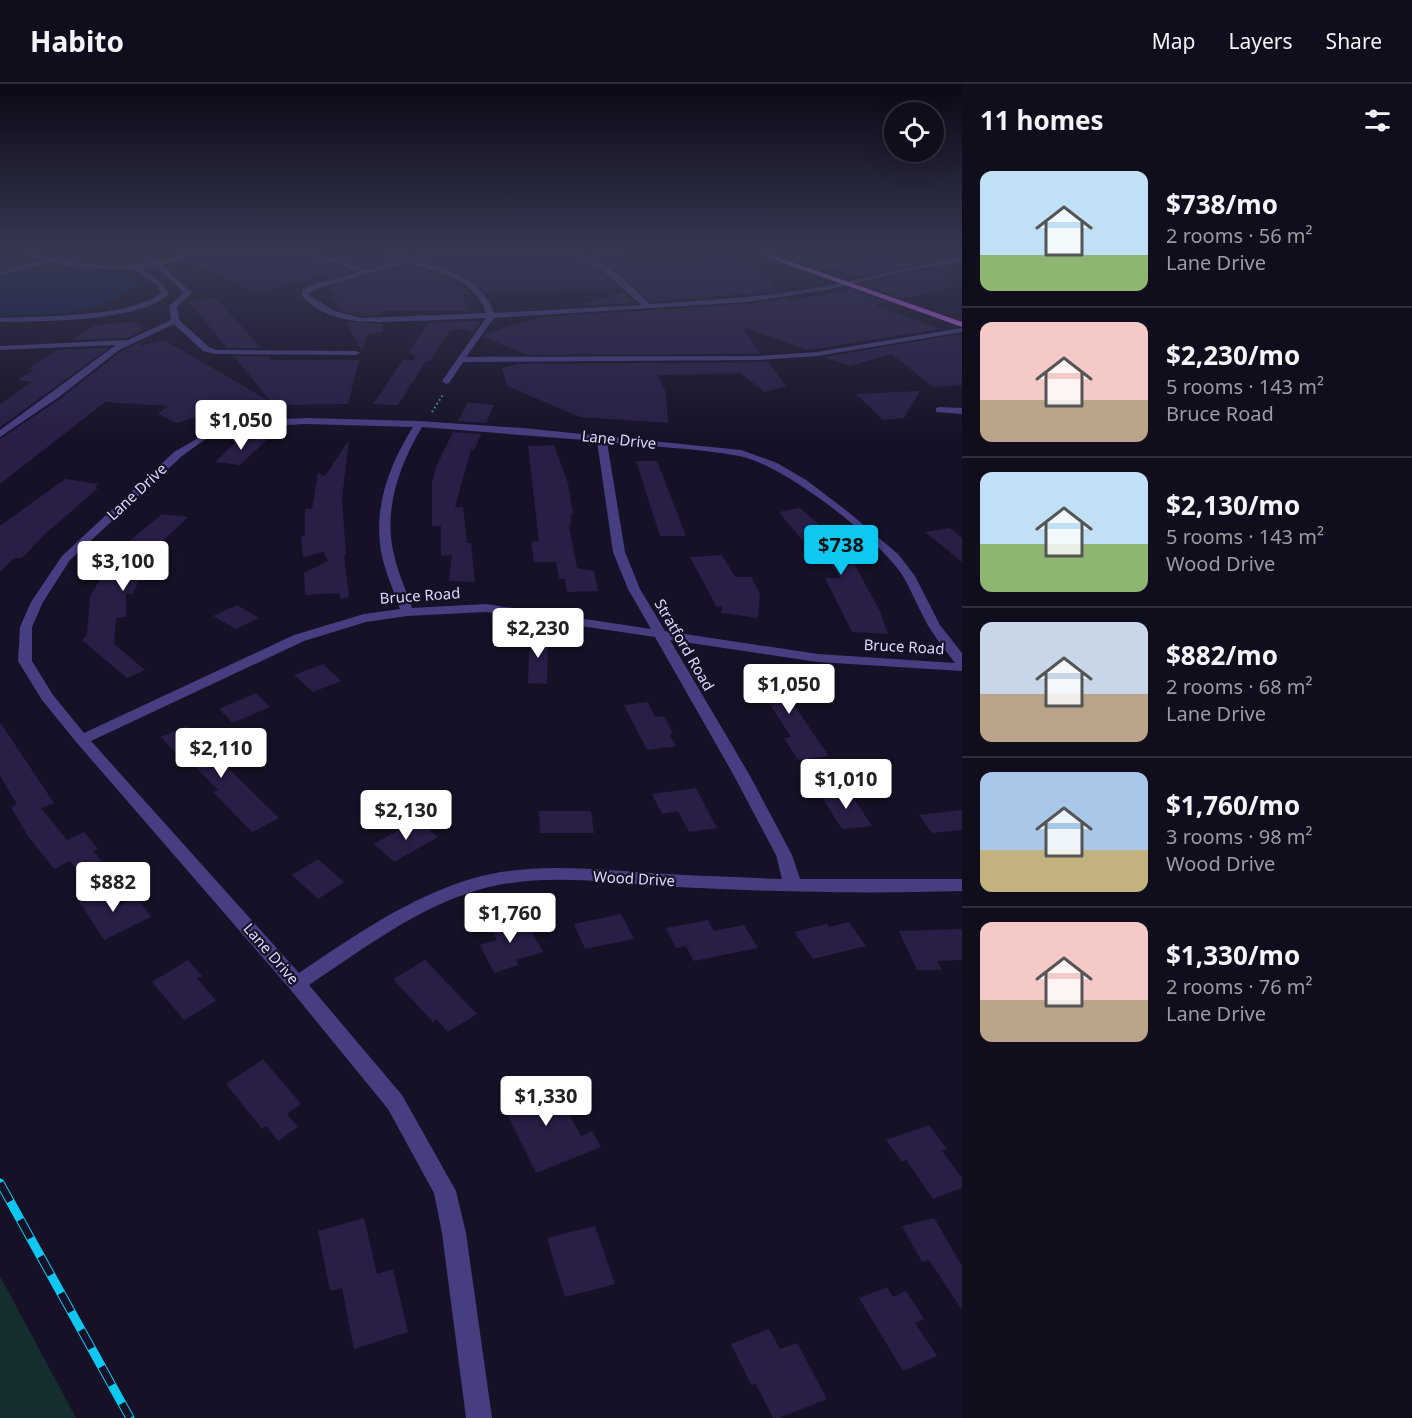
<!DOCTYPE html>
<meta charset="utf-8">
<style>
:root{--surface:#100d1c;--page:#1e1b29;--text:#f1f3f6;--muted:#9c9ca3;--line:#302d3b;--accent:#0fc8f2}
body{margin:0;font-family:"Noto Sans",sans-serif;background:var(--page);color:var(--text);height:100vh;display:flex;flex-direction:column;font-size:22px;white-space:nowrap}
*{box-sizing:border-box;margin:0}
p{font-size:20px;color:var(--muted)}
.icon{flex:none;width:33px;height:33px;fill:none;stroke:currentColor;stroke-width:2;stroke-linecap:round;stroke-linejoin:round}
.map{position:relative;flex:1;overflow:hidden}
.side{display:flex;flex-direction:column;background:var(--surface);width:450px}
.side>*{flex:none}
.controls{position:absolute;left:884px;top:18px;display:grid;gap:12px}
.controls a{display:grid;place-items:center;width:60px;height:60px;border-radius:50%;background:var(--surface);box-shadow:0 6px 24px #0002,0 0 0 2px var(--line);font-size:30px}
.price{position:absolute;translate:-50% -51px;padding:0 14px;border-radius:6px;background:#fff;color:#222;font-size:20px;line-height:39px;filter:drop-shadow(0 2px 3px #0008)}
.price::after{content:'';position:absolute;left:50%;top:36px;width:18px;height:14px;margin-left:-9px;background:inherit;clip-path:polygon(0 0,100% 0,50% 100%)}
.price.current{background:var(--accent);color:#111}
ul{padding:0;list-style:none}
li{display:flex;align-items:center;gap:18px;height:150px;padding:0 18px}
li+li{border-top:2px solid var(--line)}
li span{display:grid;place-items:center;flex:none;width:168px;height:120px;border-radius:12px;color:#555}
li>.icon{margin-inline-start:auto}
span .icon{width:72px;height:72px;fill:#fffc;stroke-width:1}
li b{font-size:26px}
h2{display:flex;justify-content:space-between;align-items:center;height:72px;padding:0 18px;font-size:26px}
header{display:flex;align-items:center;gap:36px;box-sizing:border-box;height:84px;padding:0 30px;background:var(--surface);border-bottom:2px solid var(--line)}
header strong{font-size:28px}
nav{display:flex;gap:33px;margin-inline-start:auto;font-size:21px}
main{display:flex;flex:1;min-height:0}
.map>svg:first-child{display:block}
</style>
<header>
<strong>Habito</strong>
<nav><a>Map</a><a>Layers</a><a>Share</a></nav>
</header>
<main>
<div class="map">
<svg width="962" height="1334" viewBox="0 0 962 1334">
<rect width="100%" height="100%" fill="#161126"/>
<!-- green -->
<polygon fill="#142e30" points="0,1192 76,1334 0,1334"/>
<!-- water -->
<path fill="#0f1f46" d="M85 187 132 193 137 200C98 234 49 230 0 232V193L22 187Z"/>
<!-- building -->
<g fill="#291e46">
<polygon points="206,169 301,169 352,188 324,195 322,192 257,209 186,176"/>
<polygon points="392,169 418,169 367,184 339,175 354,171 367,175"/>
<polygon points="442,169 565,169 600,188 619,204 485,209 463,191 423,177"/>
<polygon points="584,169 617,169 642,182 649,182 653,185 730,170 746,176 779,207 651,218 614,185"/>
<polygon points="885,171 915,180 858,193 823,181"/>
<polygon points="407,181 443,192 463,202 472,210 460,210 471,227 382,227 382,231 362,232 340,226 329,204"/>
<polygon points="930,185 956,193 937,197 953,203 902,215 867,202 878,200 872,198"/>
<polygon points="851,205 887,218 874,221 940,245 807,266 741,242 761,270 759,270 528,271 483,253 486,249 542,233 747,220 787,214 790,217"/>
<polygon points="623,208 636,219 577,222"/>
<polygon points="215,214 223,222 261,264 227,264 189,218"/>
<polygon points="346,237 382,240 383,248 367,250 362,268"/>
<polygon points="478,237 479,239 473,248 465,245 450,246 430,277 426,277 398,321 373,320 403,276 418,276 414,276 415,271 408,269 429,239"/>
<polygon points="137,238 136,241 143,240 142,247 127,254 72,256 95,241"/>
<polygon points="956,251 962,253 962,301 933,303 892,270 850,282 824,273"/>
<polygon points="164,256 271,318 234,272 269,273 272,276 359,276 348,320 274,321 272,319 226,323 177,339 158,330 168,322 105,318 0,400 0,355 60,315 120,268 141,258 140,262"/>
<polygon points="109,264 0,343 0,320 32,298 18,296 34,286 27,286 57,266"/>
<polygon points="768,278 786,302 765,308 740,289 658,291 666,309 668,339 580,333 507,302 502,284 518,280"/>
<polygon points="920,307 904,334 883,336 856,310"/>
<polygon points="468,318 494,321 486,339 458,337"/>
<polygon points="453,348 481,350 474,366 471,366 455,423 463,423 467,459 471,459 475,498 449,497 452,471 441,472 441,442 432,442 432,399 436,383"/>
<polygon points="271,352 240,381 215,378 235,359"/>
<polygon points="349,356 342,414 346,471 344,471 349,513 341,515 339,509 305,511 304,489 328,477 324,468 303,473 301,452 305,452 305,425 312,425 318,389 325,392"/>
<polygon points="554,361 568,399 573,431 570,431 571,441 569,441 577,484 594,487 598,507 567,508 565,495 559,495 556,478 534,478 531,458 539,457 528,362"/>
<polygon points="636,377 657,377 686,452 660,452"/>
<polygon points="65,395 99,400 95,403 98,404 44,451 22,474 14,474 0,488 0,442"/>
<polygon points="800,424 836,455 852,476 880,527 888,550 852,548 825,494 841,494 812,456 802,456 779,428"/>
<polygon points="162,430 188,433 151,468 133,510 126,510 126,533 116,534 114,560 145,586 127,594 82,556 87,551 90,512 115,471 123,464 121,464"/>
<polygon points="950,444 962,454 962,478 925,448"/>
<polygon points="722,471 735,493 751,493 760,510 758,534 721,529 722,523 716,522 690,473"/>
<polygon points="237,521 259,534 236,545 213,532"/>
<polygon points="530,548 548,553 547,600 528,599"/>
<polygon points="323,580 341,597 313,608 294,591"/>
<polygon points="749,588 786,589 794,611 787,611 829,672 798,676 784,654 791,653"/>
<polygon points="256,609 270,623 233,639 219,625"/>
<polygon points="648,618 655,633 664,632 673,650 669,650 676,662 647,666 624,621"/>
<polygon points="0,638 54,719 41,724 67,756 84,748 98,765 93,767 102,778 80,789 70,777 54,785 28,752 11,723 17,720 0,692"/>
<polygon points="187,642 217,673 279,734 252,748 213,708 218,706 189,676 184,678 161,653"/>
<polygon points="696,704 717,744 689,748 678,727 662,730 652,710"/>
<polygon points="849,707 872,742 842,745 820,710"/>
<polygon points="962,726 962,746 932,749 919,731"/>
<polygon points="539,727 591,727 594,749 540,749"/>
<polygon points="417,736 438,753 394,778 374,760"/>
<polygon points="318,775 344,798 318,815 292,791"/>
<polygon points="107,804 119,822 137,813 151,833 104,856 79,817"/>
<polygon points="621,830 634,855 585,865 574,840"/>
<polygon points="523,832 543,868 516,876 518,881 494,889 480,861 497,856 490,842"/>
<polygon points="708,836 714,847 744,841 758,864 694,877 686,862 676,864 666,844"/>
<polygon points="849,838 866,862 813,875 794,848 827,840 829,843"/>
<polygon points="962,845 962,876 937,877 942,886 917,886 899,847"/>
<polygon points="188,876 202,892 197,894 216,917 184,936 152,898"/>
<polygon points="425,876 477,930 448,948 436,935 433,938 393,895"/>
<polygon points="263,975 301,1020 287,1030 298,1043 278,1057 266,1042 262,1045 226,1000"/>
<polygon points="550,995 581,1052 592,1047 601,1063 536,1089 499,1014"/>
<polygon points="929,1041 947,1065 942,1067 962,1094 962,1104 933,1115 906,1076 902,1078 886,1056"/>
<polygon points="364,1134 377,1190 393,1185 408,1248 354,1265 342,1204 330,1207 318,1147"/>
<polygon points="934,1134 962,1182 962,1226 929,1176 922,1178 902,1142"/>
<polygon points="595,1142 615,1200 565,1213 547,1154"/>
<polygon points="887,1203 893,1213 906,1207 924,1235 915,1239 937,1272 903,1287 859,1214"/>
<polygon points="769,1245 780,1265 797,1259 827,1315 779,1334 773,1334 756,1300 751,1301 731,1260"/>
</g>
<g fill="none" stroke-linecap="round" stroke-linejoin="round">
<!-- path -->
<polyline stroke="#37afb2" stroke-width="2" stroke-dasharray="1.5 3" stroke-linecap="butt" points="432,328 444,309"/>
<!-- minor -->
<g fill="#473e82" fill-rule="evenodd">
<path d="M20 169C51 169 83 183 117 182 147 182 174 169 204 169L162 181 192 209 177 223 179 236 209 263 216 266 356 267 360 269 356 271 216 270 203 267 174 240 119 266 59 313 0 353V346L116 261 0 266V262L128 256 171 236 169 222 184 209 156 182 141 185 162 199 169 210C140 238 41 237 0 238V234C41 232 129 234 161 209L157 201 133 185H88L49 178 0 192V188L42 176Z"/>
<path d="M303 169H314L367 186 428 169H440L415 177C448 186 481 193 494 229L642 221 601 186 567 169C600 169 628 199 650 220 711 216 772 213 832 201 876 192 918 180 962 174V178L920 184 831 205 747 218 494 234 466 273 759 272 817 268 962 244V248L817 272 759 276 463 278 449 299 446 300 442 297 486 234C461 235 436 236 411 237 373 238 331 243 302 212V206L313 200 360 188ZM407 179C440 189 474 193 486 229L362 234 334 227 309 211V209L319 204Z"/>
<polygon points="939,323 962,324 962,330 936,328 936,324"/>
<path d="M306 334 419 337 523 344 741 366 777 379 806 396 847 427 898 470 915 492 940 541 962 569V587L818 578 670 556 749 690 792 771 800 795H962V807C867 810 772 808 677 803 611 800 543 787 478 806 416 824 362 866 309 901L402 1011 456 1107 466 1149 492 1334H466L442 1149 434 1109 388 1025 290 905 77 659 42 616 18 577 20 543 31 518 62 472 174 368 214 345 266 336ZM306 340 413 343C389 381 372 426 382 472 386 490 394 507 400 525L364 530 294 551 84 649 53 611 32 577V543L43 518 70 476 182 372 203 357 219 349 266 342ZM422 343 597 357 613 468 628 505 651 545 486 520 412 524C406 506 398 489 394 471 383 426 399 382 422 343ZM607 358C650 363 696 364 739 372 783 380 875 452 901 489 910 503 916 519 924 534 932 550 944 564 955 579L818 570 665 547 640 505 625 468ZM486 528 655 553 733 690 776 771 782 795C738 793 694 792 650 789 592 785 532 778 474 794 409 813 354 852 299 889L91 657 304 557 366 538 407 532Z"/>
</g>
<!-- major -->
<polygon fill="#cc65f6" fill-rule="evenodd" points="756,169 766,169 962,238 962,243"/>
<defs>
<polyline id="rail" points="0,1099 130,1334"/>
</defs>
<!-- rail casing -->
<use href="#rail" stroke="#0fc8f2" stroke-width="9"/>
<!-- rail -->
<use href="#rail" stroke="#161126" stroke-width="7" stroke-dasharray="21" stroke-linecap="butt"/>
</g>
<!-- sky -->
<linearGradient id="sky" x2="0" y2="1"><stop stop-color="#0c0915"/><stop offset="0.47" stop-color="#363852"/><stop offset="1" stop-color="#363852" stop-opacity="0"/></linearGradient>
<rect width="962" height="356" fill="url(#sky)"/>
<g text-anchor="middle" stroke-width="4.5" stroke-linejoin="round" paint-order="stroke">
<!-- street labels -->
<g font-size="15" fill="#dfd8fd" stroke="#161126">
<text transform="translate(619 356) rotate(6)" y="5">Lane Drive</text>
<text transform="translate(137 408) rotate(-43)" y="5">Lane Drive</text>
<text transform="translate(420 512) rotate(-4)" y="5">Bruce Road</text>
<text transform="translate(684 561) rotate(60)" y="5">Stratford Road</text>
<text transform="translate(904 563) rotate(3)" y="5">Bruce Road</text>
<text transform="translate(634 795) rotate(3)" y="5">Wood Drive</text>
<text transform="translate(271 870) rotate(49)" y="5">Lane Drive</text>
</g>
</g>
</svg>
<div class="controls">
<a><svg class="icon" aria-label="locate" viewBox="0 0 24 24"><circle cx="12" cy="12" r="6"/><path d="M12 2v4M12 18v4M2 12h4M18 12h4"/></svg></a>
</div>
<b class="price" style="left:241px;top:367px">$1,050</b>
<b class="price current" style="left:841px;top:492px">$738</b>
<b class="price" style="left:123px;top:508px">$3,100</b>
<b class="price" style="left:538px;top:575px">$2,230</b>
<b class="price" style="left:789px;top:631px">$1,050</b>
<b class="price" style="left:221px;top:695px">$2,110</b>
<b class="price" style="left:846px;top:726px">$1,010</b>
<b class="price" style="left:406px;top:757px">$2,130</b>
<b class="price" style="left:113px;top:829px">$882</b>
<b class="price" style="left:510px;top:860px">$1,760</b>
<b class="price" style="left:546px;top:1043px">$1,330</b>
</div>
<section class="side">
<h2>11 homes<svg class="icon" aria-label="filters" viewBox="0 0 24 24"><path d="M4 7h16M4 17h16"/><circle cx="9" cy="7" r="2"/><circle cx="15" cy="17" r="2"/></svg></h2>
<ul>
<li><span style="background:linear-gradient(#bfe0f5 70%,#8fb573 0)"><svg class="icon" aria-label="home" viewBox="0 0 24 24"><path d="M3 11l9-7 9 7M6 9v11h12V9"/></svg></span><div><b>$738/mo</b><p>2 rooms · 56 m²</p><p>Lane Drive</p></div></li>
<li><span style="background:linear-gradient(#f6c9c9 65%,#b9a48a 0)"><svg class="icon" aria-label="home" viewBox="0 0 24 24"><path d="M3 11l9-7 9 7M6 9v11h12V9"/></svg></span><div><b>$2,230/mo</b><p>5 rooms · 143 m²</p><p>Bruce Road</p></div></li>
<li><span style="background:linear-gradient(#bfe0f5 60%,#8fb573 0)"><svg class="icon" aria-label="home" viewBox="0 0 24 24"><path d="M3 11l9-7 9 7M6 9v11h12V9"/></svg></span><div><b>$2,130/mo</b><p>5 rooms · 143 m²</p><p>Wood Drive</p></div></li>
<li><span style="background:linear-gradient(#c9d6e8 60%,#b9a48a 0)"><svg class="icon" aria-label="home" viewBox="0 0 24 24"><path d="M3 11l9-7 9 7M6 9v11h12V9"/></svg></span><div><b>$882/mo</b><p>2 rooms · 68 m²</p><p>Lane Drive</p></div></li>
<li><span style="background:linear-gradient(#a9c7e8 65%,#c2b280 0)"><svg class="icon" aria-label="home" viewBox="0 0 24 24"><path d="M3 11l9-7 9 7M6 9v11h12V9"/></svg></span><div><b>$1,760/mo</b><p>3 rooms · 98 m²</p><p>Wood Drive</p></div></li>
<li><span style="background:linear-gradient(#f6c9c9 65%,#b9a48a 0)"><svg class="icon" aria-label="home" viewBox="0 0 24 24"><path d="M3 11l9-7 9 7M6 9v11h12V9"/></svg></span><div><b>$1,330/mo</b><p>2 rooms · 76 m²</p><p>Lane Drive</p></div></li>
</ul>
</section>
</main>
